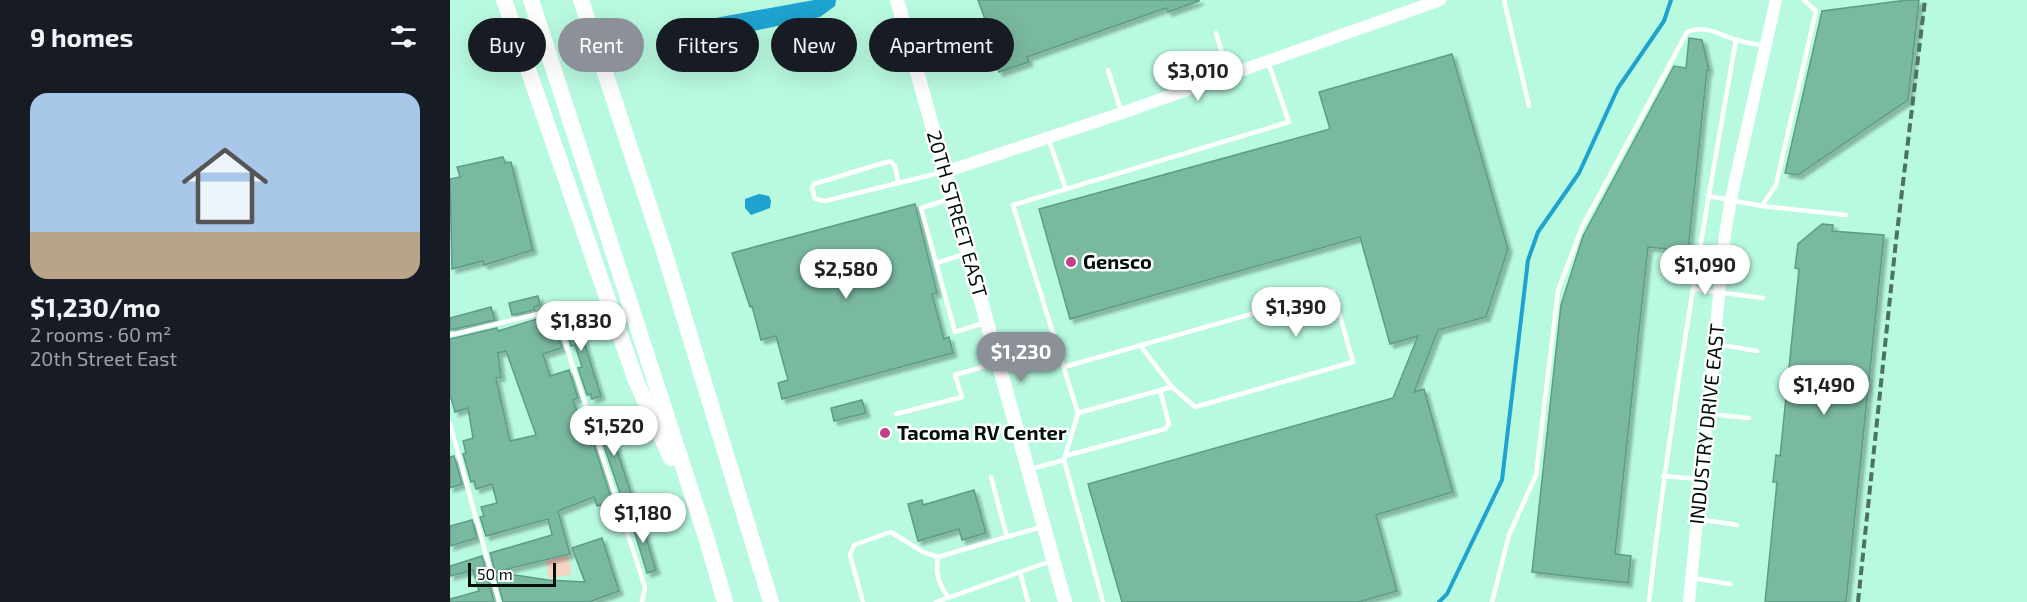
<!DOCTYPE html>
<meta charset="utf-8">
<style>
:root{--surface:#171b24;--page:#20242c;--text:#f1f3f6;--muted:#9ea1a6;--line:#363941;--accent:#8c9099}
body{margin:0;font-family:"Exo 2",sans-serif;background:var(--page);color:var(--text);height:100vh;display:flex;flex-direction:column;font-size:22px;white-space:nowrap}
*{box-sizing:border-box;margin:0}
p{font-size:20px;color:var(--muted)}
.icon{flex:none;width:33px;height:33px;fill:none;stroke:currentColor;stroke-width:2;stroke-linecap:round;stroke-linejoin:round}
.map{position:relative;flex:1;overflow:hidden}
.details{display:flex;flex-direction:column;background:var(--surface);width:450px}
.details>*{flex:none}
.hud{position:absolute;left:18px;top:18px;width:570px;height:54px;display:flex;gap:12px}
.scale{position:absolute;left:18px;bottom:15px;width:88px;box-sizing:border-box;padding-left:6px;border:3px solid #001009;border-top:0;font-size:16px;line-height:21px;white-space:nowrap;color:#001009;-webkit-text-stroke:4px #fff;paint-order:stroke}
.price{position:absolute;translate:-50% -51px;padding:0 14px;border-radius:21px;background:#fff;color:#222;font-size:20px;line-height:39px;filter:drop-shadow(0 2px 3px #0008)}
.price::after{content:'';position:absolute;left:50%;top:36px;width:18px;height:14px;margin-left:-9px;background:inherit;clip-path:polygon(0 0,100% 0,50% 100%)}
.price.current{background:var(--accent);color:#fff}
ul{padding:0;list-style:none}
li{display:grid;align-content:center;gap:12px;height:318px;padding:0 30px}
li+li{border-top:2px solid var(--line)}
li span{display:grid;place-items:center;height:186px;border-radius:18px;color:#555}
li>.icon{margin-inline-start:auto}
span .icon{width:108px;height:108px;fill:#fffc;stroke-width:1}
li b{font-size:26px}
h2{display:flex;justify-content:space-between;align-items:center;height:72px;padding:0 30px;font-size:26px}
.pill{padding:0 21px;border-radius:27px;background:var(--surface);box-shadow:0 6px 24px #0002;font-size:21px;line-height:54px}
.pill.current{background:var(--accent);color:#fff}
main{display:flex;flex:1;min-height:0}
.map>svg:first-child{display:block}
</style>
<main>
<section class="details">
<h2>9 homes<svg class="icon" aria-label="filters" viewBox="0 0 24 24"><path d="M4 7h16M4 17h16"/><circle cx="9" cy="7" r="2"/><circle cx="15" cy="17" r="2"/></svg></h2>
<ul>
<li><span style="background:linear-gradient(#a9c7e8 75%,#b9a48a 0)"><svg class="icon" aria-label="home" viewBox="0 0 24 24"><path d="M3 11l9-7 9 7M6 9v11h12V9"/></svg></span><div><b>$1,230/mo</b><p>2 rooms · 60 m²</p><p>20th Street East</p></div></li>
</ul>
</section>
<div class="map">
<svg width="1577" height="602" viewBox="0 0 1577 602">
<defs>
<filter id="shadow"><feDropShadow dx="4" dy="4" stdDeviation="1.5" flood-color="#0004"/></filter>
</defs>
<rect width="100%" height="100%" fill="#b8fae0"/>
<!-- green -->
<polygon fill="#f5d3c2" points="118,555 122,574 99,579 96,560"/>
<!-- water -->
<g fill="#1ea3d1">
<polygon points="364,0 386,0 385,6 370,17 237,45 225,46 218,41 218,29 227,25"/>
<polygon points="309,194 319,196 321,201 320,208 301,215 295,208 295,199"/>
</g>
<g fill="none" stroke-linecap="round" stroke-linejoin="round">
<!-- stream -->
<polyline stroke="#1ea3d1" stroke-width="4" points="989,602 997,594 1052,480 1078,260 1088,232 1129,173 1168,88 1214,21 1221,0"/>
</g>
<!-- building -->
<g fill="#79b9a0" stroke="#5d9c85" stroke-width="1.5" fill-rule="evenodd" filter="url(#shadow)">
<polygon points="528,0 749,0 749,1 718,12 716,8 577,57 579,62 549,72 539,43 543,41"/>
<polygon points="1457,0 1469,0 1458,100 1348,175 1335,173 1372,11"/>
<polygon points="1239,38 1252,40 1259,70 1257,70 1238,251 1198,247 1165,554 1181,556 1178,583 1082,572 1111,305 1133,236 1224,66 1236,68"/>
<polygon points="1002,54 1058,249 1036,317 988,330 964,392 974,389 1003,492 926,515 947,591 909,602 672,602 638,484 943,398 968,336 940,344 910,237 620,319 589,209 880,129 869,92"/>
<polygon points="53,157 55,163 61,162 83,250 34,265 33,261 2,269 0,179 10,177 7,167"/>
<polygon points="465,204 487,293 482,294 494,339 499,337 503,353 332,399 328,383 338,380 326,336 311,340 302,306 300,307 282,253"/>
<polygon points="1372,224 1383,225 1382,231 1434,235 1396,602 1315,602 1327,482 1323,482 1326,455 1330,456 1349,269 1345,268 1348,244"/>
<polygon points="88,296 90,305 84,307 85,310 62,315 59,303"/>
<polygon points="122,304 151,396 142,399 141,394 137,395 128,368 132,367 125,345 121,346 115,327 118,326 112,307"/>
<polygon points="41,307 45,320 0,330 0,318"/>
<path d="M87 319 91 335 106 330 112 348 93 354 100 376 119 370 128 398 123 400 129 418 135 417 162 501 147 506 144 497 108 511 120 554 45 572 40 553 102 535 98 519 36 536 30 517 34 516 31 507 47 503 42 484 26 489 24 481 21 482 13 454 16 453 13 441 23 438 18 408 5 412 0 395V339L47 328 48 331ZM56 351 86 435 60 441 46 378 51 377 48 353Z"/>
<polygon points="412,400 416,413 384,421 381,408"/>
<polygon points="154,411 184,502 174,505 143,414"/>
<polygon points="4,456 12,484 0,488 0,457"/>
<polygon points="524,490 536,533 512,540 509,529 468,541 458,504 472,500 473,505"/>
<polygon points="189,514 206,570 197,573 180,517"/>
<polygon points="22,520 27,538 0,546 0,526"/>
<polygon points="152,538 169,591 139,602 53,602 45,572 98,580 135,582 122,548"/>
<polygon points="32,556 44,602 0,602 0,599 29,591 23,570 0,576 0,566"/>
</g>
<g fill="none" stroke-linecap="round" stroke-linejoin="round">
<!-- service -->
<g stroke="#fff" stroke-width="4.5">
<polyline points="1054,0 1079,106"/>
<polyline points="766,33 778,72"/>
<polyline points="658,70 671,111"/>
<polyline points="598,138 616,189"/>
<polyline points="448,182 445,166 440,161 364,184 362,188 365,199 375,201 493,172"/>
<polyline points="1258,196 1312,206 1396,215"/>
<polyline points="500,199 471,208 505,332 534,323"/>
<polyline points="1312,206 1326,185 1366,11 1354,0"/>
<polyline points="486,263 515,254"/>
<polyline points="1243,289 1313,298"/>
<polyline points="0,335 96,312 107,318 195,587 192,602"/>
<polyline points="1266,344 1307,351"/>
<polyline points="614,367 883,291 903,362 745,407 722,387 690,345"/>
<polyline points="628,413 722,387"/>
<polyline points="446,414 512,397 505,375 546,363"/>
<polyline points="1259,414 1299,418"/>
<polyline points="0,424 49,602"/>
<polyline points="615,456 715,429 719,424 710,390"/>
<polyline points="614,460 628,413 563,205 839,122 818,62"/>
<polyline points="581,469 614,460 653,602"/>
<polyline points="1213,476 1249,479"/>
<polyline points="541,477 557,537"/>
<polyline points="1248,519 1287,525"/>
<path d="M488 557C485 574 489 585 499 598"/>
<polyline points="570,572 578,602"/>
<polyline points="1242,578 1280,584"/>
<polyline points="413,602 400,555 404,545 441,532 473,552 488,557 591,527"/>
<polyline points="486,602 601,561"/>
<path d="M1042 602 1059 535 1086 475 1108 291 1132 227 1237 32C1256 24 1269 35 1287 40 1296 43 1306 44 1315 46"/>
<path d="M1199 602C1220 413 1253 227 1286 40"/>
</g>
<!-- tertiary -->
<g stroke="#fff" stroke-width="12">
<polyline points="495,172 672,113 990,0"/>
<polyline points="1239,602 1275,234 1282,194 1326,0"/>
</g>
<!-- secondary -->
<polyline stroke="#fff" stroke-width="14" points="447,0 615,602"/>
<!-- motorway -->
<g stroke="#fff" stroke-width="16">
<polyline points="54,0 186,381 221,458"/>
<polyline points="81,0 256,537 275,602"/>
<polyline points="131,0 213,248 321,602"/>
</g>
<!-- rail -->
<polyline stroke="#4d7263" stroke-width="4" stroke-dasharray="9 4.5" stroke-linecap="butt" points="1408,602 1446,241 1475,0"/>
</g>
<!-- markers -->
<g fill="#bf3f89" stroke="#fff" stroke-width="2">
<circle cx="621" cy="262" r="6"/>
<circle cx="435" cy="433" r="6"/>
</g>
<g text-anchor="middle" stroke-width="5" stroke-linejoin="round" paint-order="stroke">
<!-- street labels -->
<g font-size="20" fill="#001009" stroke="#fff">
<text transform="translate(507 214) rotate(74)" y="7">20TH STREET EAST</text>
<text transform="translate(1257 424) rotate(-84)" y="7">INDUSTRY DRIVE EAST</text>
</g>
<!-- poi labels -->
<g font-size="20" font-weight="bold" fill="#001009" stroke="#fff" text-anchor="start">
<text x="633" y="269">Gensco</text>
<text x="447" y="440">Tacoma RV Center</text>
</g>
</g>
</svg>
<div class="scale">50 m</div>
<b class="price" style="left:748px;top:102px">$3,010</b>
<b class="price" style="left:1255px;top:296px">$1,090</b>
<b class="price" style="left:396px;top:300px">$2,580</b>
<b class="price" style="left:846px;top:338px">$1,390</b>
<b class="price" style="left:131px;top:352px">$1,830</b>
<b class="price current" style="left:571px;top:383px">$1,230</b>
<b class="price" style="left:1374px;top:416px">$1,490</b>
<b class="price" style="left:164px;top:457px">$1,520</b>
<b class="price" style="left:193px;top:544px">$1,180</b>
<div class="hud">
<a class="pill">Buy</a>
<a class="pill current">Rent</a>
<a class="pill">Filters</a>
<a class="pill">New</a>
<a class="pill">Apartment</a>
</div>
</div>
</main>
